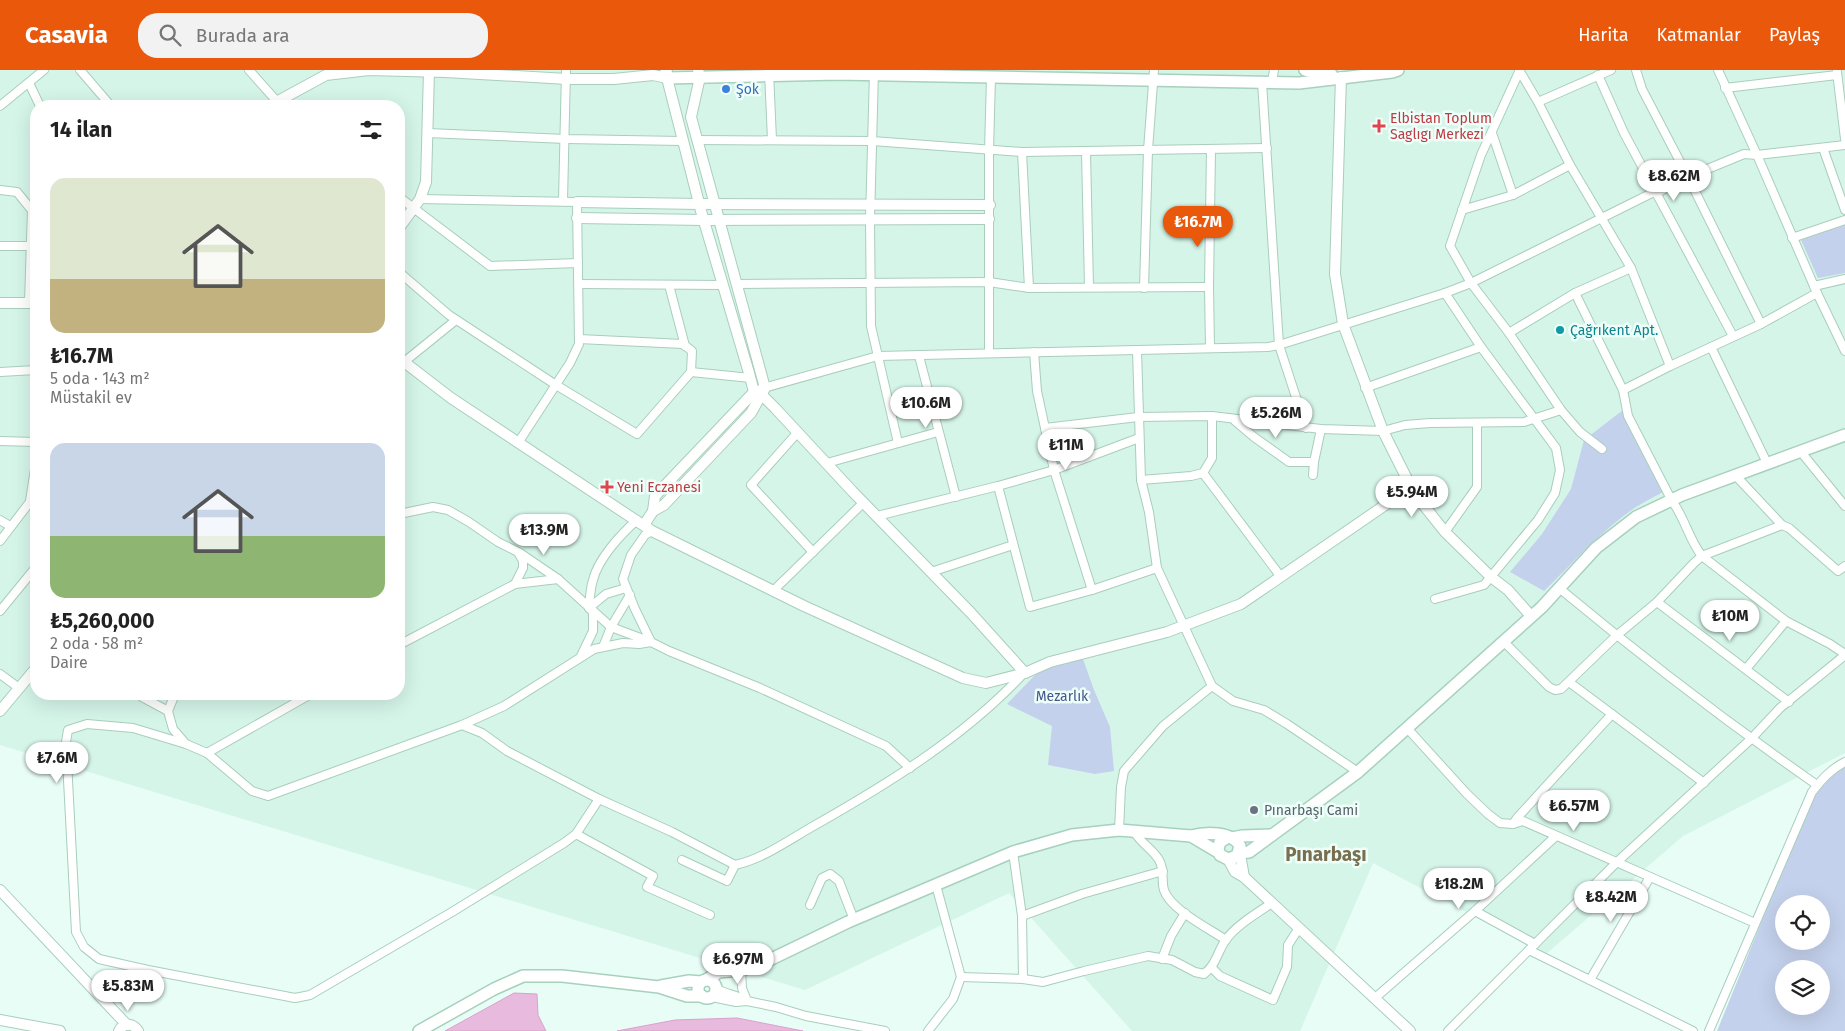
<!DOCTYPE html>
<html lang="tr">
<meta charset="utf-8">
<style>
:root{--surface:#fff;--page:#f2f2f2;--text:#222;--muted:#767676;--accent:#ea580c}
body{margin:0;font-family:"Fira Sans",sans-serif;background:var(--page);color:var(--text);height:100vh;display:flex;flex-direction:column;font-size:19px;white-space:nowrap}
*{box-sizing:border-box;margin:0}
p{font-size:16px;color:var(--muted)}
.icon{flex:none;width:28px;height:28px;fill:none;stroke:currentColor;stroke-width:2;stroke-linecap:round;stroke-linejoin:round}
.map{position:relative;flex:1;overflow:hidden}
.sheet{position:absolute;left:30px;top:30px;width:375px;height:600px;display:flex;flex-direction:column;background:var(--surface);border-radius:20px;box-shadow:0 5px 20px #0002}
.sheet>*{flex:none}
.controls{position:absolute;left:1775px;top:825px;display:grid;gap:10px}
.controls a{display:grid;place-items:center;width:55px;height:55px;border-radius:50%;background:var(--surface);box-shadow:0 5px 20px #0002;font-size:25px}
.price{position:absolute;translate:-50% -42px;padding:0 11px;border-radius:18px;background:#fff;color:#222;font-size:16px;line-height:32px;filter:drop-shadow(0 1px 2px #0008)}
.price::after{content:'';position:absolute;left:50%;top:30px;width:15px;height:11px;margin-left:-8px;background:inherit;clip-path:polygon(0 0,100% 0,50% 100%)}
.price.active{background:var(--accent);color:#fff}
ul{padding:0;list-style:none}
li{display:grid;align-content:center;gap:10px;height:265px;padding:0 20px}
li span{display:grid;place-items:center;height:155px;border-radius:15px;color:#555}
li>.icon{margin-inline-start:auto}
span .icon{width:90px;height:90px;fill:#fffc;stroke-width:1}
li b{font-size:21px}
h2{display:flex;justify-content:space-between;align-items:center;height:60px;padding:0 20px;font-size:21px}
header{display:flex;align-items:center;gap:30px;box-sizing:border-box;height:70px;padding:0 25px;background:var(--accent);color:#fff}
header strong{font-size:24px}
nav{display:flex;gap:28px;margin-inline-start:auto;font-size:18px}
.search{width:350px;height:45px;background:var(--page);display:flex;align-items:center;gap:12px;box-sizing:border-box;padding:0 18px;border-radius:20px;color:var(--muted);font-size:19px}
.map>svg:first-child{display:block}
</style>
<header>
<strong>Casavia</strong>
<div class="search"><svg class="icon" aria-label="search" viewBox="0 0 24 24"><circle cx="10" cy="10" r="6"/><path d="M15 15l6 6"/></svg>Burada ara</div>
<nav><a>Harita</a><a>Katmanlar</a><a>Paylaş</a></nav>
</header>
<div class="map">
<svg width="1845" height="961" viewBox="0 0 1845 961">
<rect width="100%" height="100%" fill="#e7fdf6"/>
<!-- residential -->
<path fill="#d5f5e9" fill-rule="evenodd" d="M0 0H1845V683L1683 766 1546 884 1373 793 1300 961H1132L1009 823 805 920 0 675ZM36 36H399V624H36Z"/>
<!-- green -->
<g fill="#c4d1ec" fill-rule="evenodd">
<polygon points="1843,154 1845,154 1845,203 1818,208 1801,170"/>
<path d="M1623 340 1667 420C1657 425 1646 431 1636 437 1603 459 1572 494 1544 521L1510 502 1542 464 1571 419 1584 370Z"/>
<polygon points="1083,589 1094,620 1110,657 1114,701 1095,704 1048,695 1052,656 1007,634 1034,606 1052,595"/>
<path d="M1845 696V961H1717L1807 740C1817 723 1826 704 1845 696ZM1784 834H1821V871H1784ZM1784 899H1821V936H1784Z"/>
</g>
<!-- water -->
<g fill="#e8bade" stroke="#dba0cd">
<polygon points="514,923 537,924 538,945 546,961 445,961"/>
<polygon points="737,948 803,961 617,961 675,950"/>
</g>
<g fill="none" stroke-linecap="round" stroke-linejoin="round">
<defs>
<g id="minor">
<polyline points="80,0 111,36"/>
<polyline points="249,0 281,36"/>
<polyline points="1519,0 1538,32 1570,95 1631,198 1670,296"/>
<polyline points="1636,0 1642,19 1688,107 1761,254"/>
<polyline points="1718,0 1757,85 1817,223 1845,281"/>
<polyline points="769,2 772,70"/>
<polyline points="874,2 870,149 871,256 898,373"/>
<polyline points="1519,2 1481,85 1450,176 1471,213 1509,263 1561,340 1580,362 1602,379"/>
<polyline points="1837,2 1845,69"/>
<polyline points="1598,5 1624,63 1733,266"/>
<polyline points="1262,12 1279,275 1306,358"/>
<polyline points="1272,12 1274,0"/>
<polyline points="29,13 40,36"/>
<polyline points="1725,18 1837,5"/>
<polyline points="1538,32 1611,0"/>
<polyline points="0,36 44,0"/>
<polyline points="427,63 566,69 682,71"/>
<polyline points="1492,63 1513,125"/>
<polyline points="697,70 872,71 1022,82 1267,78"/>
<polyline points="1823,78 1845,140"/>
<polyline points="1022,82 1029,218"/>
<polyline points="1086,82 1089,217"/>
<polyline points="0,120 17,122 30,138 36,142"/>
<polyline points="399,127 490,196 578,193"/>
<polyline points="420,129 577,132 579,274 570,293 518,373"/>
<polyline points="563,131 566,0"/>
<polyline points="1462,140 1513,125 1570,95"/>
<polyline points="1792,168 1845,150"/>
<polyline points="0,176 31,176"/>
<polyline points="399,202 449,245 556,315 637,364 691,302 692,281 683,274 579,269"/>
<polyline points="579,214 723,215"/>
<polyline points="736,214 989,212 1029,218 1209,217"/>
<polyline points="669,215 685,276"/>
<polyline points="1814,216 1845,209"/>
<polyline points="1144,218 1148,80 1154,0"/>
<path d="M1575 223 1623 320 1628 346 1672 431C1685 448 1689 470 1702 486L1786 551 1830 574 1845 584"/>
<polyline points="29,233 32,140"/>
<polyline points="1509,263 1575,223 1631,198"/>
<polyline points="1711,277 1767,393"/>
<polyline points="1210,278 1209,217 1211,79"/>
<polyline points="1137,280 1141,410 1149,442 1157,498 1212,616 1233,631 1264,640 1287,654 1358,702"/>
<polyline points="1034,282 1037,321 1054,400 1092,520"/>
<polyline points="989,283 989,80 991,7"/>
<polyline points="919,286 956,427"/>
<polyline points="404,292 456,250"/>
<polyline points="0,302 36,300"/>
<polyline points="691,302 751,308"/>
<polyline points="1365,318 1481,277"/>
<polyline points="760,319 878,286 1268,277 1279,275 1445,223 1471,213 1652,123 1657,123 1688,107 1744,84 1757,85 1845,75"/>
<polyline points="1623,320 1670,296 1761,254 1817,223"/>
<polyline points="1235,351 1254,367 1289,392 1314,392"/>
<polyline points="1045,358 1138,347 1212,346 1321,359 1383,361 1405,355 1430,353 1524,352 1561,340"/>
<polyline points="798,362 751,415 813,482"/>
<polyline points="0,371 36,372"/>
<polyline points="1801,382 1845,436"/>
<polyline points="36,392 30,431 36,437"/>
<polyline points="827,393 938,362"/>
<polyline points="1203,403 1281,507"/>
<polyline points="1313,405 1314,392 1321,359"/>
<polyline points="1735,405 1782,455 1789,458 1838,501 1845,496"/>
<polyline points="1141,410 1191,406 1203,403 1212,388 1212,346"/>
<polyline points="998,416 1030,537 1092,520 1157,498"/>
<polyline points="399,444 433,437 448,440 469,452 498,472 518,482 523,491 523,498 515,514"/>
<polyline points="877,446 998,416 1054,400 1139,368"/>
<polyline points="0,450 10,456"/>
<polyline points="1445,462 1477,417 1477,353"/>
<polyline points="0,471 36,424"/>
<polyline points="520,483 558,509"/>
<polyline points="931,502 1013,475"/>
<path d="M1559 518C1642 587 1728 653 1817 715"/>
<polyline points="773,521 863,433"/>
<polyline points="1435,529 1484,515 1538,450 1555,423 1560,400 1556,378 1481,277 1445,223"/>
<polyline points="1657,532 1789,632"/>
<polyline points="589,538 606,524 626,518"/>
<polyline points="0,541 36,497"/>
<polyline points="1503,571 1549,617 1555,620 1561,619 1616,566 1657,532 1694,493 1702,486 1782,455"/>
<polyline points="651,572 635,539 623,509 631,485 645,465 652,461"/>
<polyline points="399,575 515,514 558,509 611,557 651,572 669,581 760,618 886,676 910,698"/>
<polyline points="603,577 611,557 630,525"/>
<path d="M581 586 593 561V542L589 538C590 529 590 519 593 510 598 489 621 464 637 450"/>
<polyline points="1746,599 1786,551"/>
<polyline points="0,604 19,618"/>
<polyline points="1569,612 1704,713"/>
<polyline points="140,624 142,627 168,641"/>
<polyline points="175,624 168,641 173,659 186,674 207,683 252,721 268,726 462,655 504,636 594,579 623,573 639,574 651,572"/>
<path d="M462 655 482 663 507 681 599 729 672 762 735 795C762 789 786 772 810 758 886 715 963 668 1023 604"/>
<polyline points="1407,658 1467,724 1488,744 1500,753 1513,754 1523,751 1755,853"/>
<polyline points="186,674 133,658 87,654 68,660 66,672 76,862 84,877 99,889 148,900 295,928 310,925 452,842 564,773 576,764 599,729"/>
<polyline points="207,683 311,624"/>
<polyline points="1513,754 1517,748 1612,644"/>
<polyline points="1119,760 1121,717 1124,701 1163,656 1212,616"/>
<path d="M1134 761C1140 773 1152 778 1159 790 1165 800 1161 810 1164 820 1170 839 1208 858 1226 870"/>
<polyline points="576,764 653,806 647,817 710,845"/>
<polyline points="1013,782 1022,846 1023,909"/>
<polyline points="682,790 727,811 735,795"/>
<polyline points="810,835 822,808 830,804 839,811 854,850"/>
<polyline points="1475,841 1535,874"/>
<polyline points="1022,846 1082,824 1163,801"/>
<polyline points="1529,880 1693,961"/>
<polyline points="1162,889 1171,866 1185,843"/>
<polyline points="1212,898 1220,906 1273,930 1287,897 1288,875 1299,858"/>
<polyline points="741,900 742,918 747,931 776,937 806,946 885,961"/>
<path d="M961 907 1023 909 1043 912 1084 901 1148 886 1172 890 1195 902 1204 904C1216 895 1217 883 1225 871 1235 856 1257 843 1272 833"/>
<polyline points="1590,910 1650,807"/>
<path d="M717 919C726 924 737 925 747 931"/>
<polyline points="712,927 736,932 747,931"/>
<polyline points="1375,928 1475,841 1556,766"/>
<polyline points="928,961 953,929 961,907 936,815"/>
<polyline points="1448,961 1617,792 1751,669 1780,638 1845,585"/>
<path d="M1709 961 1812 722C1822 709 1831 699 1845 692"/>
</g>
<g id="tertiary">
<polyline points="1341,7 1335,204 1343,254 1383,361 1411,417"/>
<polyline points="269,36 326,5 369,0 445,2 567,9 614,9 653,5 667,8 701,141 749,303 754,322 655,426 653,441 644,455"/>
<polyline points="577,132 699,134 990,135"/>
<polyline points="577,148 704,150 989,149"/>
<polyline points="399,158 420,129 426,112 429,1"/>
<polyline points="0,233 36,233"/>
<polyline points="399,288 451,328 652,461 804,536 963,608 986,613 1025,603 1050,592 1167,562 1241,534 1391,431 1397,425"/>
<polyline points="757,323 761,324 775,338 853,422 971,543 1025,603"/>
<circle cx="1405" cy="423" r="8"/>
<polyline points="1414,423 1445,462 1491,507 1508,520 1531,546"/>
<polyline points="653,441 664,435 751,343 765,318 691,47 700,7 698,0"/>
<polyline points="0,641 36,598"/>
<polyline points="1237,786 1241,790 1244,807"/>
<polyline points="1228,789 1235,802 1244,807 1410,961"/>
<polyline points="0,820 127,955"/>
<polyline points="0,950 60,961"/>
<path d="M119 961C124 952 133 953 138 961"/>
</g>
<g id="secondary">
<polyline points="666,0 667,8 838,4 1299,13 1392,2 1398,0"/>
<polyline points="1305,0 1332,5"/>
<polyline points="1191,766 1218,782"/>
<polyline points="1232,768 1242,766 1271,765"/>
<polyline points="1239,783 1249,782 1358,702 1542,537 1596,478 1636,447 1682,425 1845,365"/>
<circle cx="707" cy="919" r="9"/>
<path d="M706 910 719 902 741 900 761 894 848 852 1013 782 1072 765 1119 760 1191 766C1205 762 1232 761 1240 776L1237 786 1228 789 1220 785 1218 779 1220 772 1228 767"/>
<polyline points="661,916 689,911 701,912"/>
<polyline points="419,961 494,919 523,906 562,906 659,917 687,926 702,926"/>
</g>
</defs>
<!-- minor casing -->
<use href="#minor" stroke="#a9cebc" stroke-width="10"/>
<!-- tertiary casing -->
<use href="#tertiary" stroke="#a9cebc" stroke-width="12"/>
<!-- secondary casing -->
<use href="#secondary" stroke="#a7d1bd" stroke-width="14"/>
<!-- minor -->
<use href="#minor" stroke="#fff" stroke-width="8"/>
<!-- tertiary -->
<use href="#tertiary" stroke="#fff" stroke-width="10"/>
<!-- secondary -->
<use href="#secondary" stroke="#fff" stroke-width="11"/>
</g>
<!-- markers -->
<circle fill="#3f7fe0" stroke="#eefffa" stroke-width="2" cx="726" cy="19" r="5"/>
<g fill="#e0444e" stroke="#eefffa" stroke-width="2">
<path d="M1376.5 48.5h5v5h5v5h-5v5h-5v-5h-5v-5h5z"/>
<path d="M604.5 409.5h5v5h5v5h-5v5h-5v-5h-5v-5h5z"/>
</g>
<circle fill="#0f9aa8" stroke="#eefffa" stroke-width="2" cx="1560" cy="260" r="5"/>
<circle fill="#6b7280" stroke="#eefffa" stroke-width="2" cx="1254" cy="740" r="5"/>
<g text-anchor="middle" stroke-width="5" stroke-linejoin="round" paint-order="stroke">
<!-- shop labels -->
<g font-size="14" fill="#366cbe" stroke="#eefffa" text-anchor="start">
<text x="736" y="24">Şok</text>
</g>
<!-- health labels -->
<g font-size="14" fill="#be3a42" stroke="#eefffa" text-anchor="start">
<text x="1390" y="53">Elbistan Toplum<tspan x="1390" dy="16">Saglıgı Merkezi</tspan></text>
<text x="617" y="422">Yeni Eczanesi</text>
</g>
<!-- culture labels -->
<g font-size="14" fill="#0d838f" stroke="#eefffa" text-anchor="start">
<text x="1570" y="265">Çağrıkent Apt.</text>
</g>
<!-- park labels -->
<g font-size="14" fill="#46558b" stroke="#eefffa">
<text x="1062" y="631">Mezarlık</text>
</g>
<!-- worship labels -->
<g font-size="14" fill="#5b616d" stroke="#eefffa" text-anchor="start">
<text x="1264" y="745">Pınarbaşı Cami</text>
</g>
<!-- district labels -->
<g font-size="19" font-weight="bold" fill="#796f50" stroke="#eefffa">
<text x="1326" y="791">Pınarbaşı</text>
</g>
</g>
</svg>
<div class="controls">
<a><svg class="icon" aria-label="locate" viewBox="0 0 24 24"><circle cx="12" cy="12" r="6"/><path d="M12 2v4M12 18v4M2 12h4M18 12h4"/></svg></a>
<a><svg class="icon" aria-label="layers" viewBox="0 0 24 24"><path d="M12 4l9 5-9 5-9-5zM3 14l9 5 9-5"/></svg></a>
</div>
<b class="price" style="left:1674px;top:132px">₺8.62M</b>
<b class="price active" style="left:1198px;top:178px">₺16.7M</b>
<b class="price" style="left:926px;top:359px">₺10.6M</b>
<b class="price" style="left:1276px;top:369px">₺5.26M</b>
<b class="price" style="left:1066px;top:401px">₺11M</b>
<b class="price" style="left:1412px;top:448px">₺5.94M</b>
<b class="price" style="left:544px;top:486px">₺13.9M</b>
<b class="price" style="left:1730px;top:572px">₺10M</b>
<b class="price" style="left:57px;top:714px">₺7.6M</b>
<b class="price" style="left:1574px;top:762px">₺6.57M</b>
<b class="price" style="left:1459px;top:840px">₺18.2M</b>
<b class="price" style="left:1611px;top:853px">₺8.42M</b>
<b class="price" style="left:738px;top:915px">₺6.97M</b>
<b class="price" style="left:128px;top:942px">₺5.83M</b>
<section class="sheet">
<h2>14 ilan<svg class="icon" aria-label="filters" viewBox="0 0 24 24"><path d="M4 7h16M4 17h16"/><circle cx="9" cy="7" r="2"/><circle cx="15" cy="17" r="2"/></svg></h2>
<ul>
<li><span style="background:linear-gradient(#dfe7d0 65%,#c2b280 0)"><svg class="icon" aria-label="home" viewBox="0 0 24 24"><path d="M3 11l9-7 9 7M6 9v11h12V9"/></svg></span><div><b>₺16.7M</b><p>5 oda · 143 m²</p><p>Müstakil ev</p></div></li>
<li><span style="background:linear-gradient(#c9d6e8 60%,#8fb573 0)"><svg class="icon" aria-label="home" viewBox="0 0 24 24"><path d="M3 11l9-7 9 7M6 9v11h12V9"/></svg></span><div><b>₺5,260,000</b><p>2 oda · 58 m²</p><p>Daire</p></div></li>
</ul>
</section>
</div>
